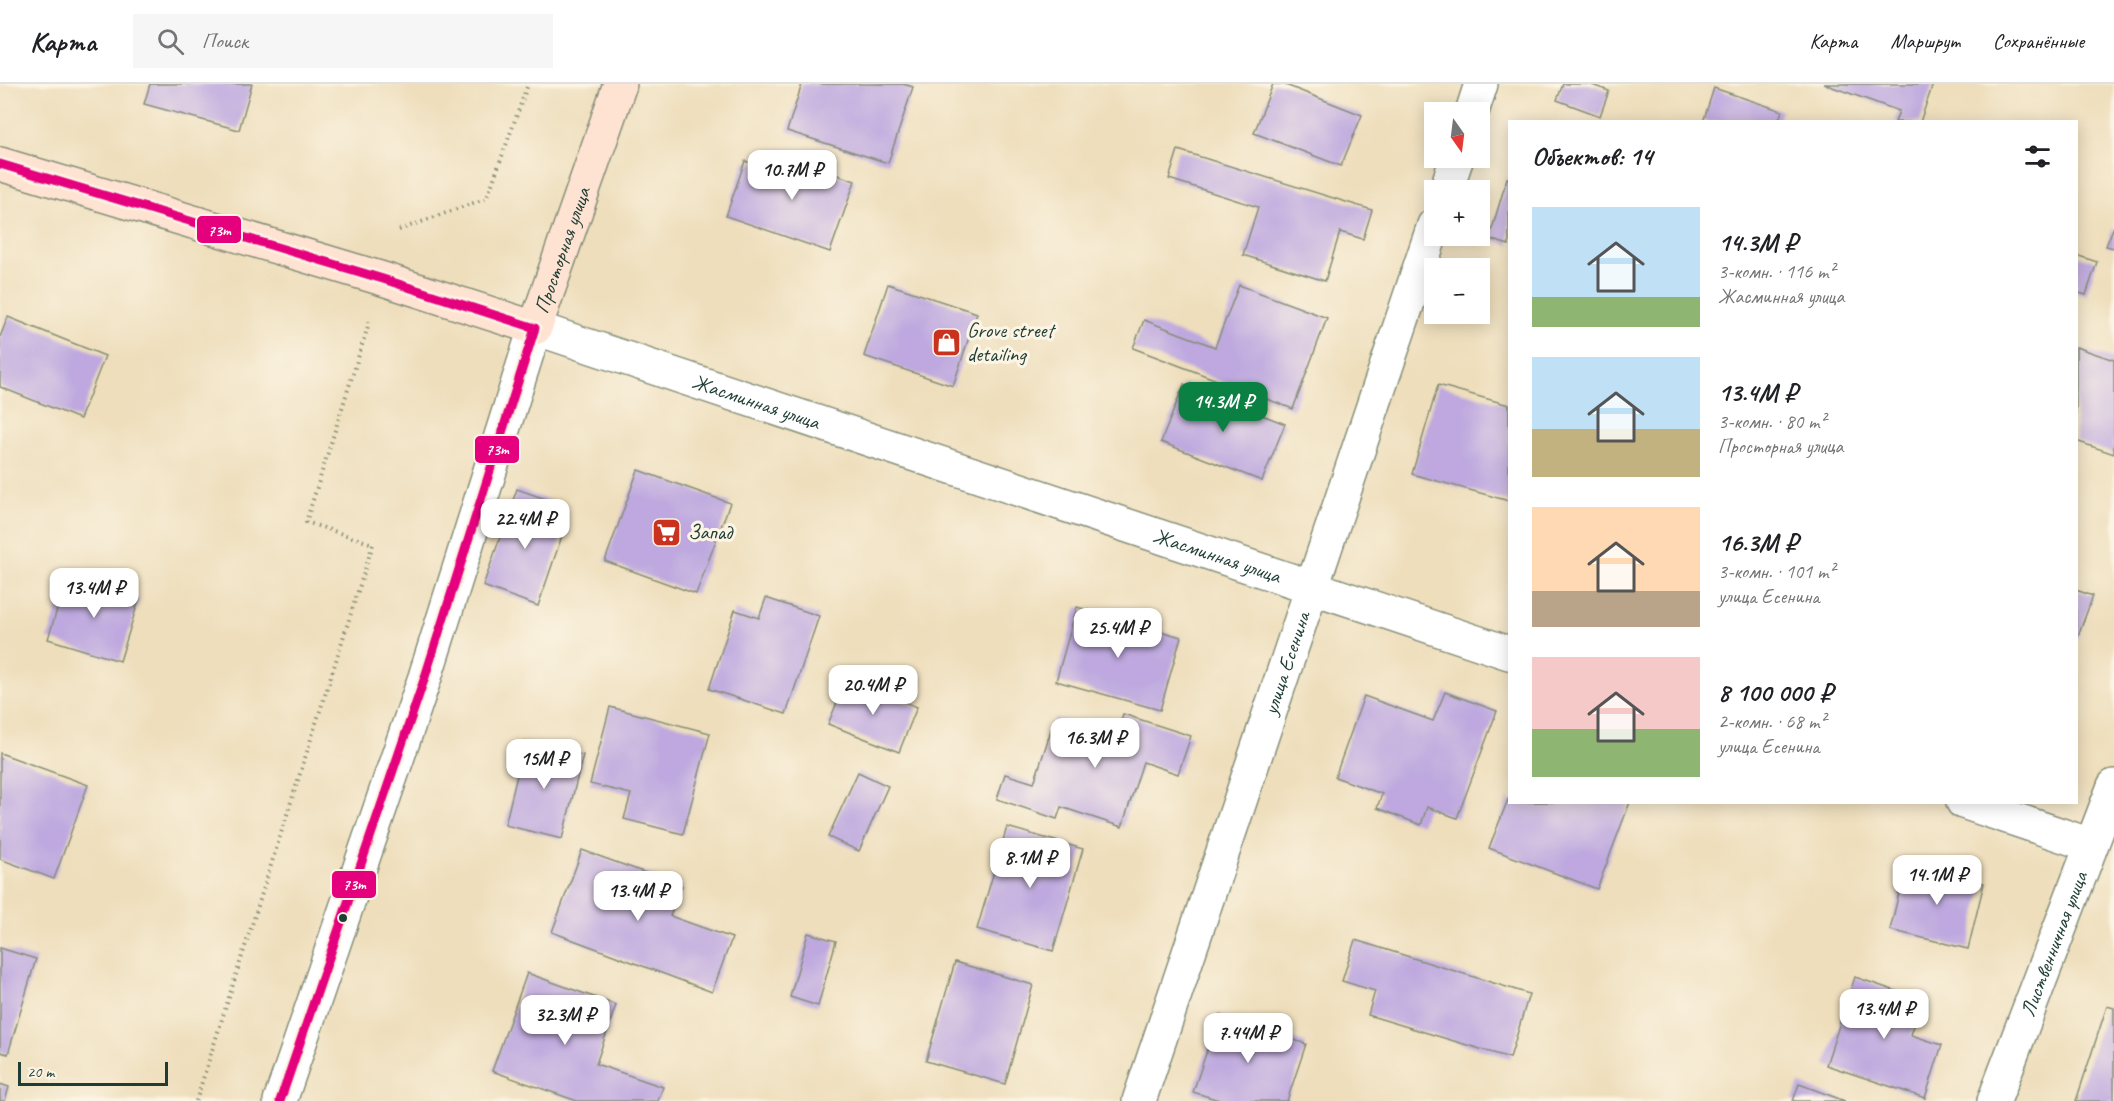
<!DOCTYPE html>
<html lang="ru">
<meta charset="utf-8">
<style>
:root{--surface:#fff;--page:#f6f6f6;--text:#202124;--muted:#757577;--line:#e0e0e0;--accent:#0b8043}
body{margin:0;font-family:Caveat,sans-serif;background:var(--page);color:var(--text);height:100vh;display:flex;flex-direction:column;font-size:22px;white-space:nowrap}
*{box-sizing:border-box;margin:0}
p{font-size:20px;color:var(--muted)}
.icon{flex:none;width:33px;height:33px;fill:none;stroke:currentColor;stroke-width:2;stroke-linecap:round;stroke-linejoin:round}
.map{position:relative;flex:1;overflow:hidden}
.panel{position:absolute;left:1508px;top:36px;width:570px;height:684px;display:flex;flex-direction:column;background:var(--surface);border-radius:0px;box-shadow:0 3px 15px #0003}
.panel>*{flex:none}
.needle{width:39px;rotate:166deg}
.controls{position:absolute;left:1424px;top:18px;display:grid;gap:12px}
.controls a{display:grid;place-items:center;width:66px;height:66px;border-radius:0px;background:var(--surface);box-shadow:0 3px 15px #0003;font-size:30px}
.scale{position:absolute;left:18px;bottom:15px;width:150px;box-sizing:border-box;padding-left:6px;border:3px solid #1f3d34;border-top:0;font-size:16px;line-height:21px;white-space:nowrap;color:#1f3d34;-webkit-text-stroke:4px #fcf5e5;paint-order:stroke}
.price{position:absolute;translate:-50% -51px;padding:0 14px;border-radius:12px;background:#fff;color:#222;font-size:20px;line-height:39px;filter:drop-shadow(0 2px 3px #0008)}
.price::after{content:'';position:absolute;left:50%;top:36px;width:18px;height:14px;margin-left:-9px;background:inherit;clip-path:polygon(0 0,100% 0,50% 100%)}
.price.current{background:var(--accent);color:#fff}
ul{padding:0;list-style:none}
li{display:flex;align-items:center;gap:18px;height:150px;padding:0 24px}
li span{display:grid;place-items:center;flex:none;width:168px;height:120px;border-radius:0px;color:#555}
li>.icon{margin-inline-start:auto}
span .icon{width:72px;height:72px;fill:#fffc;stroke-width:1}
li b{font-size:26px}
h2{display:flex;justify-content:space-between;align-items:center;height:72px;padding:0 24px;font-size:26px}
header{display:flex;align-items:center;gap:36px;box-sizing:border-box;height:84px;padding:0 30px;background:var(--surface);border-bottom:2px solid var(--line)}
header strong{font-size:28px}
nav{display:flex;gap:33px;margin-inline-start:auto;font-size:21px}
.search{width:420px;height:54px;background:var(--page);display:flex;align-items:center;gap:15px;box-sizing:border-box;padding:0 21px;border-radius:0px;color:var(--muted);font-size:22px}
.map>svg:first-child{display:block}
</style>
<header>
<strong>Карта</strong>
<div class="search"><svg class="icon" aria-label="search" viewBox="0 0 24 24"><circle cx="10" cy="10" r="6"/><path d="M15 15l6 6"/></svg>Поиск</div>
<nav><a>Карта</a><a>Маршрут</a><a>Сохранённые</a></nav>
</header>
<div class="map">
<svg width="2114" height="1017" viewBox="0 0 2114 1017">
<rect width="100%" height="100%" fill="#fcf5e5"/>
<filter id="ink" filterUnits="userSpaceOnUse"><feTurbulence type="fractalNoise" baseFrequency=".0167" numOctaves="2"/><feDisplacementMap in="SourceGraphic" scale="12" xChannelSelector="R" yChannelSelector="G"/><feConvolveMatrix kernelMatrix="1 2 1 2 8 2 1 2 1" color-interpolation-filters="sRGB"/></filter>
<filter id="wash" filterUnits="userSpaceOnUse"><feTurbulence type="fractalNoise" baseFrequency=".008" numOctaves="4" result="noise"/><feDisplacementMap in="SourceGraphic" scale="24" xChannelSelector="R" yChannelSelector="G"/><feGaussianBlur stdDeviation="1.35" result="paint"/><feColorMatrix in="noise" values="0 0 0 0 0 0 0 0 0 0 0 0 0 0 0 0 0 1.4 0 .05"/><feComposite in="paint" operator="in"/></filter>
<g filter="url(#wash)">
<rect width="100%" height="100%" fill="#eedebc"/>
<g id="blocks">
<!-- building -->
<g fill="#bea8df">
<polygon points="150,0 252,0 239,46 144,20"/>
<polygon points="802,0 903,0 913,3 888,79 787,47"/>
<polygon points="1273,0 1283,0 1362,31 1341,82 1254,49"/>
<polygon points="1563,0 1589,0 1609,7 1600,32 1557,16"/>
<polygon points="1824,0 1933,0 1920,38 1895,38 1899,27"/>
<polygon points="1714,4 1782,27 1778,38 1703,38"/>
<polygon points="1178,66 1372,126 1363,155 1340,148 1325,197 1243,171 1258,123 1169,95"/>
<polygon points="782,72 855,97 830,168 726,132 745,77 777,87"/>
<polygon points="1507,94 1509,95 1509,161 1489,155"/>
<polygon points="2114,142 2114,164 2106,162"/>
<polygon points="2076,171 2097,178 2086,211 2076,208"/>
<polygon points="888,200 977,229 953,302 864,272"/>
<polygon points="1239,201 1327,234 1293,325 1133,264 1144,236 1215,263"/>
<polygon points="8,233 105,272 80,335 0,303 0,253"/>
<polygon points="2076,263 2114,276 2114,370 2076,357"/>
<polygon points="1184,300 1285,340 1262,397 1161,358"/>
<polygon points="1438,301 1509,321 1509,417 1412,390"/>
<polygon points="638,386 730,419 696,510 605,477"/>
<polygon points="517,405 554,418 546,440 564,446 538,522 483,502"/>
<polygon points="67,493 139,515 120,577 48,555"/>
<polygon points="2076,506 2093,512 2076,557"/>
<polygon points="766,514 819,532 786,630 709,605 735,526 759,534"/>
<polygon points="1077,523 1181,553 1160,626 1056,597"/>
<polygon points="847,595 917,623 899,668 828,640"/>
<polygon points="1445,608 1497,627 1457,734 1427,723 1421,741 1377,724 1382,710 1335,693 1364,612 1433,637"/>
<polygon points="610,623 710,649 683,750 624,735 631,710 590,700"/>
<polygon points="1123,630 1191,652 1178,690 1143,678 1122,743 1061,723 1057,735 997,715 1005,690 1034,699 1055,634 1115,655"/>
<polygon points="525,658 583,671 562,755 505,741"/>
<polygon points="0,669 88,701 54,795 0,775"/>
<polygon points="858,688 888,702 859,767 828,753"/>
<polygon points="1509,713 1509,718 1630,718 1597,805 1489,764"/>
<polygon points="1007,743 1083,765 1053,867 977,845"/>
<polygon points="582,766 682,802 670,832 732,854 712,908 552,848"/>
<polygon points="1906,780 1984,799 1968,865 1890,846"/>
<polygon points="808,849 836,857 818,922 790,913"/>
<polygon points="1355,856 1529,910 1510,974 1368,931 1375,907 1342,897"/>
<polygon points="0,864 36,875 8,970 0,968"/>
<polygon points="955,878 1033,901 1005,1000 926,977"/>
<polygon points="527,889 616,921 596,980 663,1003 658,1017 577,1017 492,987"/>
<polygon points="1855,893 1922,916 1911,951 1942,961 1925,1014 1826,981"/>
<polygon points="2107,922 2114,924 2114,1017 2076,1017"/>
<polygon points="1219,931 1306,960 1287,1017 1222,1017 1193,1008"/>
<polygon points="0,1000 9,1003 5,1017 0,1017"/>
<polygon points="1799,1000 1845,1017 1793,1017"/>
</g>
</g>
</g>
<g filter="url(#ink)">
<use href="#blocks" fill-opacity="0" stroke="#868e78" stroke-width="1.5"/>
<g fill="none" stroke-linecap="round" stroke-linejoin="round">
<defs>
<g id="street">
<polyline points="1472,28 1481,0"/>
<polyline points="1446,106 1457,74"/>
<polyline points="1963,718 2091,761"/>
<path id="s1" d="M280 1017 425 593 535 244 1509 569"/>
<path id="s2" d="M1139 1017 1434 141"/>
<path id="s3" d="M1994 1017 2114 702"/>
</g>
<g id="secondary">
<path id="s4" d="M0 80 383 195 535 244 620 0"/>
</g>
</defs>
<!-- street casing -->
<use href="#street" stroke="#868e78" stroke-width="36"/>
<!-- secondary casing -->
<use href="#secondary" stroke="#868e78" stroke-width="36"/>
<!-- path -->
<g stroke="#868e78" stroke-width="4" stroke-dasharray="1.5 4.5" stroke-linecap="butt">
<polyline points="399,146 487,114 528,0"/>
<polyline points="196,1017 373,460 306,438 370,236"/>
</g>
<!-- street -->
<use href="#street" stroke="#fff" stroke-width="33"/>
<!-- secondary -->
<use href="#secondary" stroke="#fee3d2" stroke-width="33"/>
<defs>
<polyline id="bus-1" points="0,80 383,195 535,244 425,593 280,1017"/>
</defs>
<!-- bus-1 casing -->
<use href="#bus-1" stroke="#fcf5e5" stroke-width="14"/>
<!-- bus-1 -->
<use href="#bus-1" stroke="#e5007d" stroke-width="9"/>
</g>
</g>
<!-- icons -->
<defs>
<symbol id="shop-square" viewBox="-11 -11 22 22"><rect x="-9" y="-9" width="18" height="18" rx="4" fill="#c8321e" stroke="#fcf5e5"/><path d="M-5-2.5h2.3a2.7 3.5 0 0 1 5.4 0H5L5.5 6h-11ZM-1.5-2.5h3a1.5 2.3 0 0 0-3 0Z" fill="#fff"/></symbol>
<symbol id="supermarket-square" viewBox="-11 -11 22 22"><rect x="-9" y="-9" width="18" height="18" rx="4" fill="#c8321e" stroke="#fcf5e5"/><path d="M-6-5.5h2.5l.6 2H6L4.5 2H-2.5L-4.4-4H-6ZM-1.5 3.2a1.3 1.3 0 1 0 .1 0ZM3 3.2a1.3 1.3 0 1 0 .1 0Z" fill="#fff"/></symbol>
</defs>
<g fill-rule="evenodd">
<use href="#shop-square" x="930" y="242" width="33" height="33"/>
<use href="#supermarket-square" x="650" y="432" width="33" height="33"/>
</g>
<!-- markers -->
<circle fill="#1f3d34" stroke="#fcf5e5" stroke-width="2" cx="343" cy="834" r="5"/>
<g text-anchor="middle" stroke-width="6" stroke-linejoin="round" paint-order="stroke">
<!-- street labels -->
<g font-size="21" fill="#1f3d34" stroke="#fcf5e5">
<text dy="7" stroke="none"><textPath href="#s4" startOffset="642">Просторная улица</textPath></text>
<text dy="7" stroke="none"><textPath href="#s1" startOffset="1047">Жасминная улица</textPath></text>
<text dy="7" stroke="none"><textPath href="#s1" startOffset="1533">Жасминная улица</textPath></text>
<text dy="7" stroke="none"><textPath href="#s2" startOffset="462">улица Есенина</textPath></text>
<text dy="7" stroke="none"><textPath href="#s3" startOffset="168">Лиственничная улица</textPath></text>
</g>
<!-- poi labels -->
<g font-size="21" fill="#1f3d34" stroke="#fcf5e5" text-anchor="start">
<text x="967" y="253">Grove street<tspan x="967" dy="24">detailing</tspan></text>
<text x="688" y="455">Запад</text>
</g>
</g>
<g stroke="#fcf5e5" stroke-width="2">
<rect x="196" y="131" width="46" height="29" rx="6" fill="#e5007d"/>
<rect x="474" y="351" width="46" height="29" rx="6" fill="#e5007d"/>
<rect x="331" y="786" width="46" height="29" rx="6" fill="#e5007d"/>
</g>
<g font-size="16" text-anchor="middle" font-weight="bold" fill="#fff">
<text x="219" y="152">73т</text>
<text x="497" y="371">73т</text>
<text x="354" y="806">73т</text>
</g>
</svg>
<div class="controls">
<a><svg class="needle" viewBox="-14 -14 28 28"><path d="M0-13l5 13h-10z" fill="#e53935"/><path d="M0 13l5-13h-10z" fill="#757577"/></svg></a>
<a>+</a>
<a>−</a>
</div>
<div class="scale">20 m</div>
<b class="price" style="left:792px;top:117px">10.7M ₽</b>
<b class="price current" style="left:1223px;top:349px">14.3M ₽</b>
<b class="price" style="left:525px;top:466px">22.4M ₽</b>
<b class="price" style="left:94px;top:535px">13.4M ₽</b>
<b class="price" style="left:1118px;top:575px">25.4M ₽</b>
<b class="price" style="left:873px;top:632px">20.4M ₽</b>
<b class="price" style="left:1095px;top:685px">16.3M ₽</b>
<b class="price" style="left:544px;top:706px">15M ₽</b>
<b class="price" style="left:1030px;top:805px">8.1M ₽</b>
<b class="price" style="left:1937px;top:822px">14.1M ₽</b>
<b class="price" style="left:638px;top:838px">13.4M ₽</b>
<b class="price" style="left:1884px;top:956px">13.4M ₽</b>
<b class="price" style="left:565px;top:962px">32.3M ₽</b>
<b class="price" style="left:1248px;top:980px">7.44M ₽</b>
<section class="panel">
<h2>Объектов: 14<svg class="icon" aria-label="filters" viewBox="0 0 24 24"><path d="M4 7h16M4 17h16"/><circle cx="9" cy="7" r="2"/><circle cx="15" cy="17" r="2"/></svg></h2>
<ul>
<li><span style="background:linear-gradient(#bfe0f5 75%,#8fb573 0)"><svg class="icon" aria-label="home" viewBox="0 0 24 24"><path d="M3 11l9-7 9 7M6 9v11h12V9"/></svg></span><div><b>14.3M ₽</b><p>3-комн. · 116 m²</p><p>Жасминная улица</p></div></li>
<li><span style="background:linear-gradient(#bfe0f5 60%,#c2b280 0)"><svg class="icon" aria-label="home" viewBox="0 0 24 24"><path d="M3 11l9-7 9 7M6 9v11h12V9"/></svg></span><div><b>13.4M ₽</b><p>3-комн. · 80 m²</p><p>Просторная улица</p></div></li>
<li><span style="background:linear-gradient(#ffd9b3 70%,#b9a48a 0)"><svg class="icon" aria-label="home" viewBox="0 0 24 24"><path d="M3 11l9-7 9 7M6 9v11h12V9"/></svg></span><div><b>16.3M ₽</b><p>3-комн. · 101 m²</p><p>улица Есенина</p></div></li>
<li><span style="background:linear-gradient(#f6c9c9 60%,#8fb573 0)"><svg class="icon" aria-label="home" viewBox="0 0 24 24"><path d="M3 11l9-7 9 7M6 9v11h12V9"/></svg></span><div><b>8 100 000 ₽</b><p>2-комн. · 68 m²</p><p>улица Есенина</p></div></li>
</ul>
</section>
</div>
